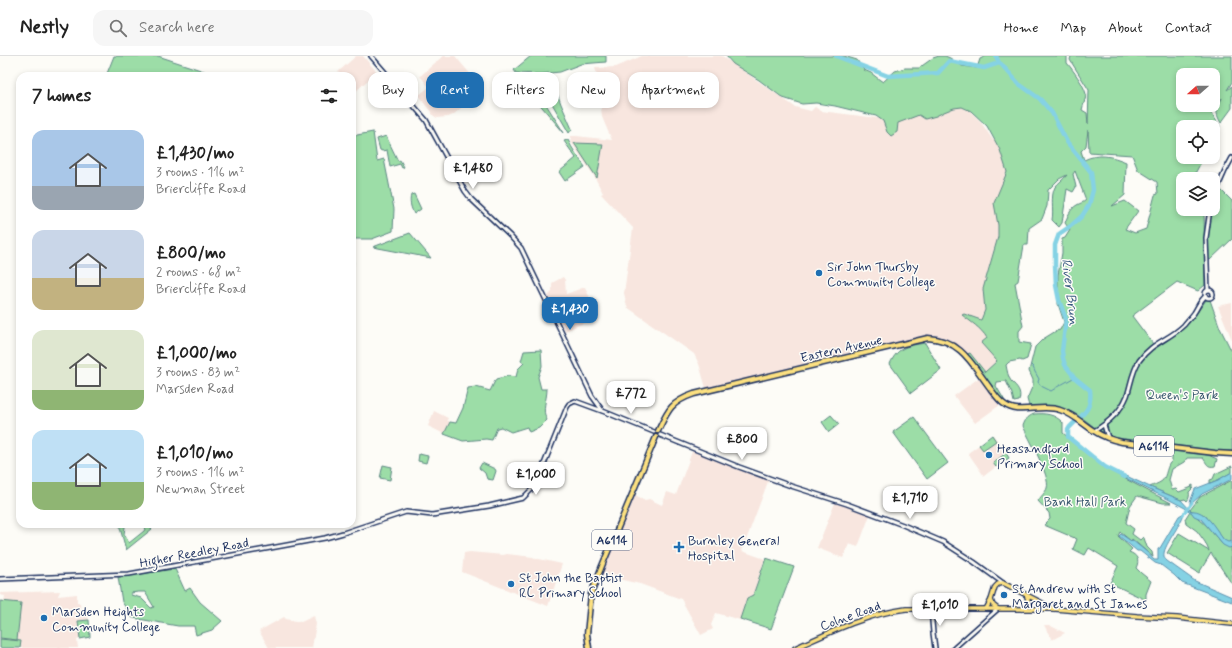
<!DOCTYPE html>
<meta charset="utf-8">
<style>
:root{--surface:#fff;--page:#f6f6f6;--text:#222;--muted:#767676;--line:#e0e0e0;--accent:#1f6fb2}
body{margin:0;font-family:Mynerve,sans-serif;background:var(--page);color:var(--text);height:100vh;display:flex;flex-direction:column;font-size:15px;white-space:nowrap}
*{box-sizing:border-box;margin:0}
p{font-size:13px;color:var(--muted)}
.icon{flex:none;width:22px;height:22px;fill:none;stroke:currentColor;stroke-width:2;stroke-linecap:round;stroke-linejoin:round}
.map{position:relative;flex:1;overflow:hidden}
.drawer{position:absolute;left:16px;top:16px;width:340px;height:456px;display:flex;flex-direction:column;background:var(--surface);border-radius:12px;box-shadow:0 2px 6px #0003}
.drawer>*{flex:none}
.banner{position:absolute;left:368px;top:16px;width:380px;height:36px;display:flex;gap:8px}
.needle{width:26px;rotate:249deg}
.fabs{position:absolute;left:1176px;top:12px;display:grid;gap:8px}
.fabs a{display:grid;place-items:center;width:44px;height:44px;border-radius:8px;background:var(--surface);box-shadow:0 2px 6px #0003;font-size:20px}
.price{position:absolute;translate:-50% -34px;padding:0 9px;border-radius:8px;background:#fff;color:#222;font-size:13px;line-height:26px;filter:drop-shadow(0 1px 2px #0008)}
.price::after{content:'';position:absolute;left:50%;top:24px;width:12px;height:9px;margin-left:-6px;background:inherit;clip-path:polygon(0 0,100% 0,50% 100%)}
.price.current{background:var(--accent);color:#fff}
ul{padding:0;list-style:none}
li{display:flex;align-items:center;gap:12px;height:100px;padding:0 16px}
li span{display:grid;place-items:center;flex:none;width:112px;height:80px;border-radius:12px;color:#555}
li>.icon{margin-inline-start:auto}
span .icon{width:48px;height:48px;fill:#fffc;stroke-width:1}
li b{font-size:17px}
h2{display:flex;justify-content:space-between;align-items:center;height:48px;padding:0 16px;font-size:17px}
.chip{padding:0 14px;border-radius:12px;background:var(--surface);box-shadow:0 2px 6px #0003;font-size:14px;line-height:36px}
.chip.current{background:var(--accent);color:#fff}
header{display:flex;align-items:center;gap:24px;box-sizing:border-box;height:56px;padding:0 20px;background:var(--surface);border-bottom:1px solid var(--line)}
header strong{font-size:19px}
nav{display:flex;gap:22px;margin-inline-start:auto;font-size:14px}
.search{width:280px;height:36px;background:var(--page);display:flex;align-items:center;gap:10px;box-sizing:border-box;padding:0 14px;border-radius:12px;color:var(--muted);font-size:15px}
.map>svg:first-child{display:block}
</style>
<header>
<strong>Nestly</strong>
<div class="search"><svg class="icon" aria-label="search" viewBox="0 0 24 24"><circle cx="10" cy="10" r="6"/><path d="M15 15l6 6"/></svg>Search here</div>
<nav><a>Home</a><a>Map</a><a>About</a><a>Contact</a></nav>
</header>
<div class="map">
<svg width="1232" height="592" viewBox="0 0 1232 592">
<rect width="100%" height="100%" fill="#fdfcf7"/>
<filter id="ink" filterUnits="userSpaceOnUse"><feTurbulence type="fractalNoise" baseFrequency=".025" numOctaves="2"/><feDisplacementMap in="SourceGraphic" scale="8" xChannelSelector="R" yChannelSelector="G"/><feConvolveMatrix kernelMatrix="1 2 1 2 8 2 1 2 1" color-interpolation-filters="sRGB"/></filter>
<g filter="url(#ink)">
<!-- built -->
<g fill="#f8e6df">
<polygon points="356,0 363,0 377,16 356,35 352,31 352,20 342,20 338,16"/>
<polygon points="443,0 455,0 483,33 453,59 448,61 437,62 431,58 431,56 420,42 419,39 429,31 420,20"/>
<polygon points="642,0 722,0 795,51 811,55 815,51 821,55 893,64 948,44 970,55 980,65 993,84 999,82 1008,110 998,169 998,181 983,233 985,254 981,264 964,258 985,278 987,282 981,287 997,305 985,316 970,297 967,298 957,289 950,284 941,282 928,281 916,282 875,292 874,291 866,293 848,297 844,299 706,332 699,308 694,298 627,251 624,237 633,172 601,138 603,137 594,120 571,86 571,80 576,80 612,84 607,73 602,61 601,51 605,46 595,12 616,11"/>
<polygon points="563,221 565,224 566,238 585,231 598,261 565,275 548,240 552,236 552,227"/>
<polygon points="1232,247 1232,284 1218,250"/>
<polygon points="980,321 1000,349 975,367 954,340"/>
<polygon points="434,355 448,362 447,364 450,366 444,378 428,370"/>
<polygon points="993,379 1009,401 984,420 968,397"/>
<polygon points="693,393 769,423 742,495 765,503 753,539 747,542 740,564 716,557 711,569 713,573 701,579 681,543 640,528 601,519 635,439 645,444 649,443 662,449 667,436 676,439"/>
<polygon points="835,447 870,459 858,491 849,488 843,502 817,492"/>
<polygon points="470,496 503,499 507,498 533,501 536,503 539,503 562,508 548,550 462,516 464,497"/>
<polygon points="60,535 58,540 77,538 77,547 80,547 81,559 88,559 89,564 78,565 80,583 77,584 78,592 0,592 0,544 4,545 5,540 0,539 0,537"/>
<polygon points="314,560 316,568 312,592 269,592 259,575 284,561 286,563 301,566"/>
<polygon points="1044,569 1049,569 1065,577 1052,584"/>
</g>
<!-- green -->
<g fill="#9cdda7" stroke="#5c8682" fill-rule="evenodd">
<polygon points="114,0 158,0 219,20 106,20"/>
<polygon points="531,0 606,0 606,6 581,8 560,16 539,18 516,17 514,14"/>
<path d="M726 0H844L857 4 864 14 871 17 880 24 883 26 895 15 905 12H919L933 2 939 0H945L950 2 962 10 977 12 980 3 986 0H1067V7C1073 14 1084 29 1086 38 1086 43 1083 49 1082 54L1087 57 1088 68 1089 34 1070 4 1071 0H1232V26L1227 34 1232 30V52L1221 67C1214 55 1217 53 1222 42L1211 57 1220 70 1213 83V71H1183V101H1204L1192 123H1183V153H1204L1205 229 1198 235 1177 226 1132 260 1156 292 1183 273 1194 261 1206 244H1210L1220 272 1232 296V395H1218L1117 382 1110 380 1109 378C1099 376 1093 370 1085 364 1068 351 1050 349 1029 350L1027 343 1033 329V324L1029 315 1035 291 1043 283 1056 275 1060 274 1064 266 1058 248V219L1062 197V183L1065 182 1070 174 1065 167C1067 161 1071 152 1077 149 1080 147 1083 147 1086 144L1075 115 1073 118 1076 131 1073 136 1067 133 1062 167 1059 171 1052 164C1054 154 1050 141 1055 131 1058 127 1064 123 1067 119L1059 123 1048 134 1047 150 1042 163 1029 172 1028 189H1024L1018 225 1015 227 1023 270 1019 275V286L1031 288 1027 303 1022 305 1020 304 1009 306 1006 309C1007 314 1008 321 1011 325 1017 331 1022 335 1019 345L1014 346 1012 338 1006 325 997 326 996 330 1005 345 1002 344 967 298 970 297 985 316 997 305 981 287 987 282C981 272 971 266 962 259L964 258 981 264 985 254 983 233 998 181V169L994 147 1007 116 1000 94 987 70 971 55 962 51 954 52 944 56 936 60 925 63 919 59 898 67 897 76 891 80 887 76 883 65 876 60 835 50 816 47 802 48 783 42 759 24 733 8ZM1183 19H1213V49H1183ZM1088 74 1089 96 1132 99 1138 114 1157 126 1158 138 1155 139 1146 173 1135 177 1125 173 1138 155 1125 145 1112 150 1125 139 1126 106C1112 100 1098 97 1084 104L1081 95 1086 90Z"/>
<polygon points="552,23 561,48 572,73 569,77 550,44 544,24"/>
<polygon points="520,25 539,25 543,34 547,50 564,77"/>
<polygon points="373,76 377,105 384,103 394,153 393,175 372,183 354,183 352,295 352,80"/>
<polygon points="386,80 398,105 400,104 404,111 402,112 400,108 390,111 387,94 382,95 380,94 377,83"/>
<path d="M568 84C572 93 579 102 585 111L565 125 559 116 576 102 564 85Z"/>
<polygon points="574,87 603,88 597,122"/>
<polygon points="1218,131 1232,145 1232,183 1210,204 1207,204 1206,182 1210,153 1213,153 1213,142"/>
<path d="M414 138 421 153 414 158C411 152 409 146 411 139Z"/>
<polygon points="410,177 431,202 373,191"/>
<path d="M925 287 941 314 911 337 890 308C898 290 908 290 925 287Z"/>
<path d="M541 294 542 310 538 321 541 333H547C547 344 541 354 547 364L539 372 529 376 527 371 511 376 501 371 497 372 492 384 486 383 463 385 444 378 450 366 456 367 463 352 468 332 476 331 490 335 496 323 508 320 516 321 518 313 524 307 521 305 524 295Z"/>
<path d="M1034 358C1045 357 1055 358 1063 367V377L1103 411 1171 447H1163L1137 440 1130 450 1126 467 1134 473 1132 478 1140 484 1143 481 1144 482 1147 491 1152 496 1153 501 1132 483 1131 485 1120 476 1118 480 1132 493 1129 496C1137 499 1140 504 1136 512L1141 517 1151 525 1146 538V544L1110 527 1118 510 1089 492 1085 499 1073 493 1077 483 1044 469 1050 463 1049 457 1038 445C1040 441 1046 436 1047 432 1051 421 1028 381 1023 370 1025 364 1027 361 1034 358Z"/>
<polygon points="831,359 839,368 829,376 822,366"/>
<polygon points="914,361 948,407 927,423 893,376"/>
<polygon points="992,379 996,385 983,394 979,389"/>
<path d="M1148 391 1208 399 1217 403 1216 407 1215 410C1207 412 1207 407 1203 402H1187L1184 406 1172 413 1169 424 1172 434 1176 433 1179 436 1192 431 1191 430 1193 429V432L1189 436C1190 439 1189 443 1187 445L1185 443 1181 444 1150 431C1153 429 1158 428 1162 425 1167 420 1166 409 1172 405V401L1166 399H1163V397L1148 396Z"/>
<polygon points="1006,397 1009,402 996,411 993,407"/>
<polygon points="419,398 428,400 426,407 418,405"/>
<polygon points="482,407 495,413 496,415 493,424 487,423 485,417 479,412"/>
<polygon points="383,409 392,411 390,424 380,422"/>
<polygon points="1232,410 1232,416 1218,424 1210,427 1210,424 1213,423 1215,418"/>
<polygon points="1232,424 1231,521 1232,528 1211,497 1199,517 1167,497 1179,477 1209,495 1205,486 1197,475 1186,467 1185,463 1190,455 1207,470 1222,488 1223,483 1205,459 1190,454 1200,441"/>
<polygon points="119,468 124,468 125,471 124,478 129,487 144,475 145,473 140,468 147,468 152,473 126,494"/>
<polygon points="766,502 794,511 771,573 740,563 747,542 753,539"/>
<path d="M175 513 185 535 190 532 200 546 222 565 212 574 196 579 194 570H178L133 562 127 558 126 552 122 546 118 521ZM138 536H145L154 551 151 552 141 542 131 539V537Z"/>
<polygon points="0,545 21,547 17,584 0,582"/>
<polygon points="89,564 90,581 80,583 78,565"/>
<polygon points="0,583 21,585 20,592 0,592"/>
</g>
<!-- water -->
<g fill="#85d2e4" stroke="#5b91ae">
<polygon points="1232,416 1232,423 1202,438 1190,449 1190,446 1195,433 1218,424"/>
<path d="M1120 417 1150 431 1176 442 1181 444 1191 455C1206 453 1216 474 1224 484L1228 486 1232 485V491L1229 492 1223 489 1201 463 1194 460 1192 457 1185 452 1168 443 1119 419Z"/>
<path d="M1184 457C1182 468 1162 491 1164 500 1164 502 1165 503 1167 505L1195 525 1232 541V546L1182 527 1174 519 1161 509 1155 507 1140 495H1137L1119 480 1121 478 1131 485 1132 484 1148 497 1154 504H1158V493L1160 492 1179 460Z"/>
</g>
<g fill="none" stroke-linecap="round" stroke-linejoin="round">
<!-- stream -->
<g stroke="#5b91ae" stroke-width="1">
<polyline points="1031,309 1033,311 1035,316 1039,323 1038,326 1041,330 1051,335 1056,332"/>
<polyline points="1057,331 1075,321"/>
</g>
<!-- canal -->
<polyline stroke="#85d2e4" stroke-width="2.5" points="1183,459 1192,447"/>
<!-- river -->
<g stroke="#85d2e4" stroke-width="4.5">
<polyline points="836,0 888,20 938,17 949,5 984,12 999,7"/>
<path d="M996 0 999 7 1001 8 1019 28 1040 43 1052 57 1067 86 1091 116 1093 134 1089 149 1082 160 1072 169 1059 178 1055 189V208L1056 229 1059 244 1066 263 1062 295 1063 302 1065 309 1075 322 1090 334C1092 351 1086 356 1074 367 1072 369 1069 371 1068 374 1068 376 1068 379 1068 381L1105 411 1125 421"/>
</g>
<defs>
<g id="tertiary">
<polyline points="371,0 426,64 465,135 471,143 510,180 521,192 592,340 602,354"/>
<polyline points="1213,142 1225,115 1232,102"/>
<polyline points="1208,234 1206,182 1210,153"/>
<circle cx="1209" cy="238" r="4"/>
<polyline points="1104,369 1108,382"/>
<path d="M1094 375C1108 367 1121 355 1127 340 1131 328 1132 316 1139 305 1152 286 1169 284 1184 269 1187 265 1191 261 1194 257 1198 251 1200 244 1206 240"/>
<polyline points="660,379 739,411 791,430 847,448 903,469 943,486 974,506 1003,527"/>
<polyline points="0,523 129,518 325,482 343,477 406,456 432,459 489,450 523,442 534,431 540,418 567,351 569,348 575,345 605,356 654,376"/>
<polyline points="931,553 933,577 935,592"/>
<polyline points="954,592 998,553"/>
</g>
<g id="primary">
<polyline points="991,544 993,549 998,553"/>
<polyline points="986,553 991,544 995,531 998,528 1003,527 1054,553"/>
<polyline points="1023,553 1027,551 1029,547 1027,541"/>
<path d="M795 592C831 576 867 558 906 553H1055L1137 560 1177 562 1232 568"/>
</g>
<g id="trunk">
<path d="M658 375C668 354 671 346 694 338L928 282C961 284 972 308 990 332 994 337 998 344 1004 348 1019 360 1041 347 1060 354 1073 358 1083 368 1094 375 1103 381 1112 384 1122 386L1215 397 1232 398"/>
<polyline points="589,592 587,578 591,538 602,510 656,381"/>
</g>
</defs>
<!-- tertiary casing -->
<use href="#tertiary" stroke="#1b2f5e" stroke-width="6"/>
<!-- primary casing -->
<use href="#primary" stroke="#1b2f5e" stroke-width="6"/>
<!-- trunk casing -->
<use href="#trunk" stroke="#1b2f5e" stroke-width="7"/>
<!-- tertiary -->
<use href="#tertiary" stroke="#fdfcf7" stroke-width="3"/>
<!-- primary -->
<use href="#primary" stroke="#fce080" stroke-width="3.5"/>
<!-- trunk -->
<use href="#trunk" stroke="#fce080" stroke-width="4"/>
</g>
</g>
<!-- markers -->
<g fill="#1f6fb2" stroke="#fdfcf7" stroke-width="1.5">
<circle cx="819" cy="217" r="4"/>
<circle cx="989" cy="399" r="4"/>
<path d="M677 485h4v4h4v4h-4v4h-4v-4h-4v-4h4z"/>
<circle cx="511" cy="528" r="4"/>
<circle cx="1004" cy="539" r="4"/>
<circle cx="44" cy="562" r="4"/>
</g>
<g text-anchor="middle" stroke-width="3" stroke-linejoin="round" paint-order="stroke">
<!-- shield labels -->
<g fill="#fdfcf7" stroke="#5f6c8c" stroke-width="1">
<rect x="1134" y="380" width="40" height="20" rx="3"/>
<rect x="592" y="474" width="40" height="20" rx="3"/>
</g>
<g font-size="12" font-weight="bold" fill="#1b2f5e">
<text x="1154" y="394">A6114</text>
<text x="612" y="488">A6114</text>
</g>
<!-- poi labels -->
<g font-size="13" fill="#1b2f5e" stroke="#fdfcf7" text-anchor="start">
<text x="827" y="215">Sir John Thursby<tspan x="827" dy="15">Community College</tspan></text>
<text x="997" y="397">Heasandford<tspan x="997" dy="15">Primary School</tspan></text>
<text x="688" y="489">Burnley General<tspan x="688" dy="15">Hospital</tspan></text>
<text x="519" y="526">St John the Baptist<tspan x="519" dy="15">RC Primary School</tspan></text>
<text x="1012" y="537">St Andrew with St<tspan x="1012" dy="15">Margaret and St James</tspan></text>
<text x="52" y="560">Marsden Heights<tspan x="52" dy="15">Community College</tspan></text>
</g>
<!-- street labels -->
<g font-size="13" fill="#1b2f5e" stroke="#fdfcf7">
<text transform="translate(841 292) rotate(-13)" y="5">Eastern Avenue</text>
<text transform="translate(194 496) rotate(-11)" y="5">Higher Reedley Road</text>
<text transform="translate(850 559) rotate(-20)" y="5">Colne Road</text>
</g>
<!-- park labels -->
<g font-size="13" fill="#3b5a70" stroke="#fdfcf7">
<text x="1182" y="343">Queen's Park</text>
<text x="1085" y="450">Bank Hall Park</text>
</g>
<!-- water labels -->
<g font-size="14" font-style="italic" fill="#365880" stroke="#fdfcf7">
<text transform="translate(1071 236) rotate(83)" y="5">River Brun</text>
</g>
</g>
</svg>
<div class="fabs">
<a><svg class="needle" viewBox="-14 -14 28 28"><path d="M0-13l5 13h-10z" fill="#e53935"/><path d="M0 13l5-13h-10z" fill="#767676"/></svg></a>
<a><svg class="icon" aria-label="locate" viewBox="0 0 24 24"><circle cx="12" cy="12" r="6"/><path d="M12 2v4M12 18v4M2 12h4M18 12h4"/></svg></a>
<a><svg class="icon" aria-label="layers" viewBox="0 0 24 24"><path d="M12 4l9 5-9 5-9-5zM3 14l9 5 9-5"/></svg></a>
</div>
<b class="price" style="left:473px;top:134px">£1,480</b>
<b class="price current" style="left:570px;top:275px">£1,430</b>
<b class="price" style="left:631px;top:359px">£772</b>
<b class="price" style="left:742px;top:405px">£800</b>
<b class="price" style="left:536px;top:440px">£1,000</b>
<b class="price" style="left:910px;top:464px">£1,710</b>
<b class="price" style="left:940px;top:571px">£1,010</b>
<div class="banner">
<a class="chip">Buy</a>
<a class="chip current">Rent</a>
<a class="chip">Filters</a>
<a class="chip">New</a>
<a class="chip">Apartment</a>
</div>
<section class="drawer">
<h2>7 homes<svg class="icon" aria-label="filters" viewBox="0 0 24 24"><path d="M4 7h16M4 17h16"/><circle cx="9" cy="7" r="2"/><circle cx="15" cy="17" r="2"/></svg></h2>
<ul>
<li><span style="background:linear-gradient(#a9c7e8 70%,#9aa5b1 0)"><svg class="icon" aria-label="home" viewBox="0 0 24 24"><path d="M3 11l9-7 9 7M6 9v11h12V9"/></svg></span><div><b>£1,430/mo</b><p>3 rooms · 116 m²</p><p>Briercliffe Road</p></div></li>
<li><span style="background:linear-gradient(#c9d6e8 60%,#c2b280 0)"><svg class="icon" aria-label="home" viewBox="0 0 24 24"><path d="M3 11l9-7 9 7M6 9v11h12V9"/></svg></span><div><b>£800/mo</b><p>2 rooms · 68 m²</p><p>Briercliffe Road</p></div></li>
<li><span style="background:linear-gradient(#dfe7d0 75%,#8fb573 0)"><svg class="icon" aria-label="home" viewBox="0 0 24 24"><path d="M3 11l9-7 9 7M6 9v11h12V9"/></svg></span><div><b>£1,000/mo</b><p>3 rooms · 83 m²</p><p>Marsden Road</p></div></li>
<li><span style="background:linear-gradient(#bfe0f5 65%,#8fb573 0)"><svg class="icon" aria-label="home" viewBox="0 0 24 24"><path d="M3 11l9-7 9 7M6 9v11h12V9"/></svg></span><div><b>£1,010/mo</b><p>3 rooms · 116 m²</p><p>Newman Street</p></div></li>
</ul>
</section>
</div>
